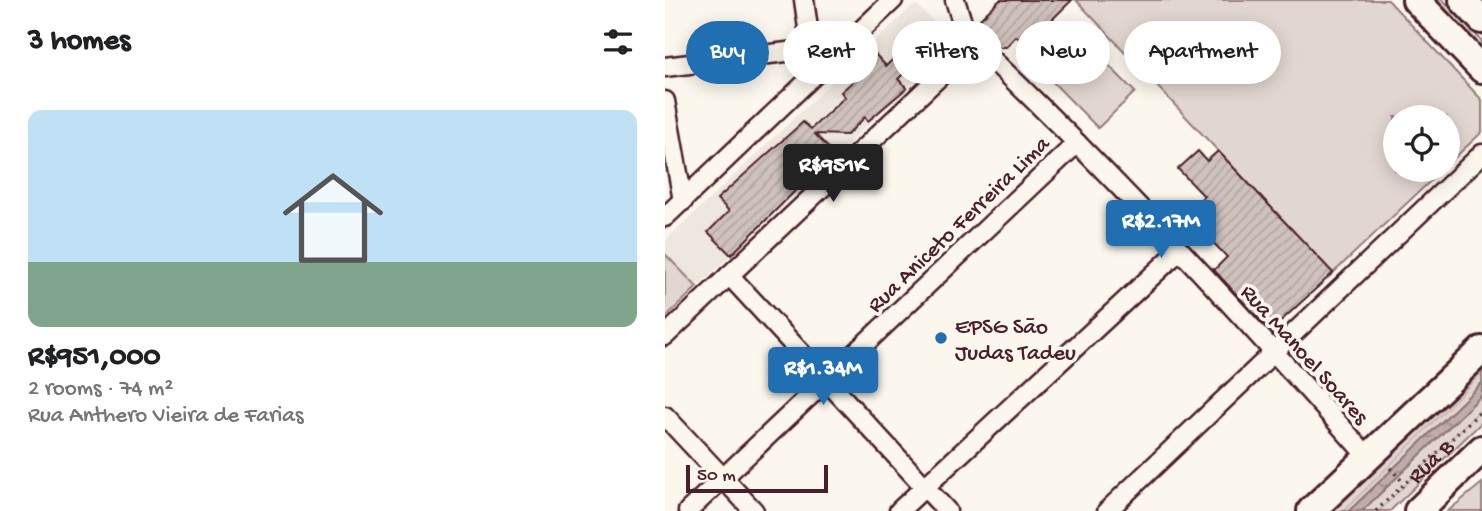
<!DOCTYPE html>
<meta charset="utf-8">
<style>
:root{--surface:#fff;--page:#f2f2f2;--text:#202124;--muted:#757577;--accent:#1f6fb2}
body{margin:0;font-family:"Gochi Hand",sans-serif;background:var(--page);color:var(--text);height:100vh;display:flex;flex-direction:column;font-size:26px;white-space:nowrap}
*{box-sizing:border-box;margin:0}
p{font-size:23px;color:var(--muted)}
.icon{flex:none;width:38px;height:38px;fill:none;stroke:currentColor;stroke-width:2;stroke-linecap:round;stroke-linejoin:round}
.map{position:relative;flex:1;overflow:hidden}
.details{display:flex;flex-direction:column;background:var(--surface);width:665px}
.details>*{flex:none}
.top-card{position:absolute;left:21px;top:21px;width:665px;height:63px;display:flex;gap:14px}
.fabs{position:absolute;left:718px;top:105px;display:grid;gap:14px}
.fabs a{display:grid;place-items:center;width:77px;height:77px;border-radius:50%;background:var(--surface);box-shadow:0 4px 18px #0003;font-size:35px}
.scale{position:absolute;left:21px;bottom:18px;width:142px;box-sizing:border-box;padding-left:7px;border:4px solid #4a1f2b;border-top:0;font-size:19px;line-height:24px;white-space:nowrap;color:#4a1f2b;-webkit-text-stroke:5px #fbf7ec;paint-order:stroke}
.price{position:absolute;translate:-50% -60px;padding:0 16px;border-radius:7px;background:var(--accent);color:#fff;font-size:23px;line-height:46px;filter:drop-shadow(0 2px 4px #0008)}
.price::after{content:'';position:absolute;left:50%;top:42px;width:21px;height:16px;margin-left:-10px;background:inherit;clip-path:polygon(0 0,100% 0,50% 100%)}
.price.active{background:#222;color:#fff}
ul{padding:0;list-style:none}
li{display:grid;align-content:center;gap:14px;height:371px;padding:0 28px}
li span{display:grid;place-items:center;height:217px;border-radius:14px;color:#555}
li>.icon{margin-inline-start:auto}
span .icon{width:126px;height:126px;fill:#fffc;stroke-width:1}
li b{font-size:30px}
h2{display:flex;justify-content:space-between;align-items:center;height:84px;padding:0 28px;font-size:30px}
.pill{padding:0 24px;border-radius:32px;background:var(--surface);box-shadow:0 4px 18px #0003;font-size:24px;line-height:63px}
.pill.active{background:var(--accent);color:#fff}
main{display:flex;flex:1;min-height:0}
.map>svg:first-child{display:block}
</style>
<main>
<section class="details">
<h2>3 homes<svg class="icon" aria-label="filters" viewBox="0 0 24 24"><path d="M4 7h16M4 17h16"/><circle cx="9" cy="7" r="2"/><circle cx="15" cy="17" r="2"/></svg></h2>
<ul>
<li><span style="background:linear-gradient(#bfe0f5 70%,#7fa58c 0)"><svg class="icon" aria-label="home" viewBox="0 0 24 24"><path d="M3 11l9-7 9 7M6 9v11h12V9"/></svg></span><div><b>R$951,000</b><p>2 rooms · 74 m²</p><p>Rua Anthero Vieira de Farias</p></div></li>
</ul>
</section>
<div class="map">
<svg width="817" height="511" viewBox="0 0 817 511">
<defs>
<pattern id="garden-furrows" width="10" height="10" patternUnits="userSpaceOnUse" patternTransform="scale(1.75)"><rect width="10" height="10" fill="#e2d7d0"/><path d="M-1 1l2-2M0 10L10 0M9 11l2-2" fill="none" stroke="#c3b8b3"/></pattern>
<pattern id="water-ripples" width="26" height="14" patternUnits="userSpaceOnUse" patternTransform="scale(1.75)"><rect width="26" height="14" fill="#bfadaa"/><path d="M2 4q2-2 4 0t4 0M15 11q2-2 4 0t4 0" fill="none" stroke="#9d8c8b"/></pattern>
<pattern id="building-hatch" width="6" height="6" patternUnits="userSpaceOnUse" patternTransform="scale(1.75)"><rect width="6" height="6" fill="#cfc2bc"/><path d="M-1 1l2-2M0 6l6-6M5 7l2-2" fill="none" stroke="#b3a6a2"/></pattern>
</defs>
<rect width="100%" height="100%" fill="#fbf7ec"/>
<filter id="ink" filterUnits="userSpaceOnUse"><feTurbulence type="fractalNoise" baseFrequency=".0143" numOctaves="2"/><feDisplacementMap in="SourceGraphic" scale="14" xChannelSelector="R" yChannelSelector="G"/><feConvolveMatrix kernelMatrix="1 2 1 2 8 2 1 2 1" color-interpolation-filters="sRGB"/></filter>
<g filter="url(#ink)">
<!-- built -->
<polygon fill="#eee7de" points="252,5 285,38 286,45 0,318 0,241 246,7"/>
<!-- garden -->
<g fill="url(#garden-furrows)" stroke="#967b7e" stroke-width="2">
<polygon points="767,0 778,0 817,41 817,52"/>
<polygon points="817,365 817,383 684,511 663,511"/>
<polygon points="817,395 817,422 725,511 697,511"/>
</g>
<!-- pitch -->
<g fill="#e2d7d0" stroke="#967b7e" stroke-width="2">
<polygon points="411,0 723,0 817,100 817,132 782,165 782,117 730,117 730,170 777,170 668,273"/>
<polygon points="405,26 470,92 433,128 368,62"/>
<polygon points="0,254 32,287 0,318"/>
<polygon points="817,483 817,511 783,511"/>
</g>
<!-- water -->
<polygon fill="url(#water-ripples)" stroke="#907477" stroke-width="2" points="817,383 817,395 697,511 684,511"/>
<!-- building -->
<g fill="url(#building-hatch)" stroke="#4a1f2b" stroke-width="2">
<polygon points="335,0 407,0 361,45 351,36 341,47 332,47 314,28 314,20"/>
<polygon points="246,42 259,54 233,79 242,88 203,121 200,117 182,135 150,134 168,153 66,255 43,232 64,211 52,199 138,122 146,129 180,97 176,92 197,73 193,68 209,53 221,66"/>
<polygon points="533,151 542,161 553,151 668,273 605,331 549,270 562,257 540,234 532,243 519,229 528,221 520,213 539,196 513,169"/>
</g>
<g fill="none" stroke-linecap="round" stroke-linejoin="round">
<defs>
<g id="street">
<polyline points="139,0 146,49"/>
<path d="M290 0 298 25 310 43C448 174 577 315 703 457"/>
<polyline points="0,67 146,49"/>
<polyline points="0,101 18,201"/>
<polyline points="0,217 228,0"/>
<polyline points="64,275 282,511"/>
<polyline points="0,336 310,43"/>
<polyline points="0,416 89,511"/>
<polyline points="23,511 412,143"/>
<polyline points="234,511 514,251"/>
<polyline points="442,511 817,154"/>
</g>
<g id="secondary">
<polyline points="751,0 817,69"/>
<polyline points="798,0 817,20"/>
<polyline points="646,511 817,350"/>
<polyline points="753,511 817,449"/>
</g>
</defs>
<!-- street casing -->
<use href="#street" stroke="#4a1f2b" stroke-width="23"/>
<!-- secondary casing -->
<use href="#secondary" stroke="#4a1f2b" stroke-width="32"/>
<!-- path -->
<g stroke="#4a1f2b" stroke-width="3.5" stroke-dasharray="2 5" stroke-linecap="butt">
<polyline points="725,468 739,483"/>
<path id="s1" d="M711 511 817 410"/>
</g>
<!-- street -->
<use href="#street" stroke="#fbf7ec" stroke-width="18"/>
<!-- secondary -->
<use href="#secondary" stroke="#fbf7ec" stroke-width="26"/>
</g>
</g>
<!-- markers -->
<circle fill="#1f6fb2" stroke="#fbf7ec" stroke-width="2.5" cx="276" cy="338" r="7"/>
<g text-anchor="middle" stroke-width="7" stroke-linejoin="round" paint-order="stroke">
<!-- street labels -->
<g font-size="23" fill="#4a1f2b" stroke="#fbf7ec">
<text transform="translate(292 223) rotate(-44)" y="8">Rua Aniceto Ferreira Lima</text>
<text transform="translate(641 353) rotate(48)" y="8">Rua Manoel Soares</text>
<text dy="8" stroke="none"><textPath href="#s1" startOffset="74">Rua B</textPath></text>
</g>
<!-- poi labels -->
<g font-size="23" fill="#4a1f2b" stroke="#fbf7ec" text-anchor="start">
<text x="290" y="333">EPSG São<tspan x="290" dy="26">Judas Tadeu</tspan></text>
</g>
</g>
</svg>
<div class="fabs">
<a><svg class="icon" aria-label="locate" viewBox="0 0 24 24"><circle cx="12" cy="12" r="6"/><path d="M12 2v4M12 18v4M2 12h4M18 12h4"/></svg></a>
</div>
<div class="scale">50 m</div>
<b class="price active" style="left:168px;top:204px">R$951K</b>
<b class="price" style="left:496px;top:260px">R$2.17M</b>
<b class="price" style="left:158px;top:407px">R$1.34M</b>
<div class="top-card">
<a class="pill active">Buy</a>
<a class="pill">Rent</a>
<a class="pill">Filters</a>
<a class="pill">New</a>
<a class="pill">Apartment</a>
</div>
</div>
</main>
